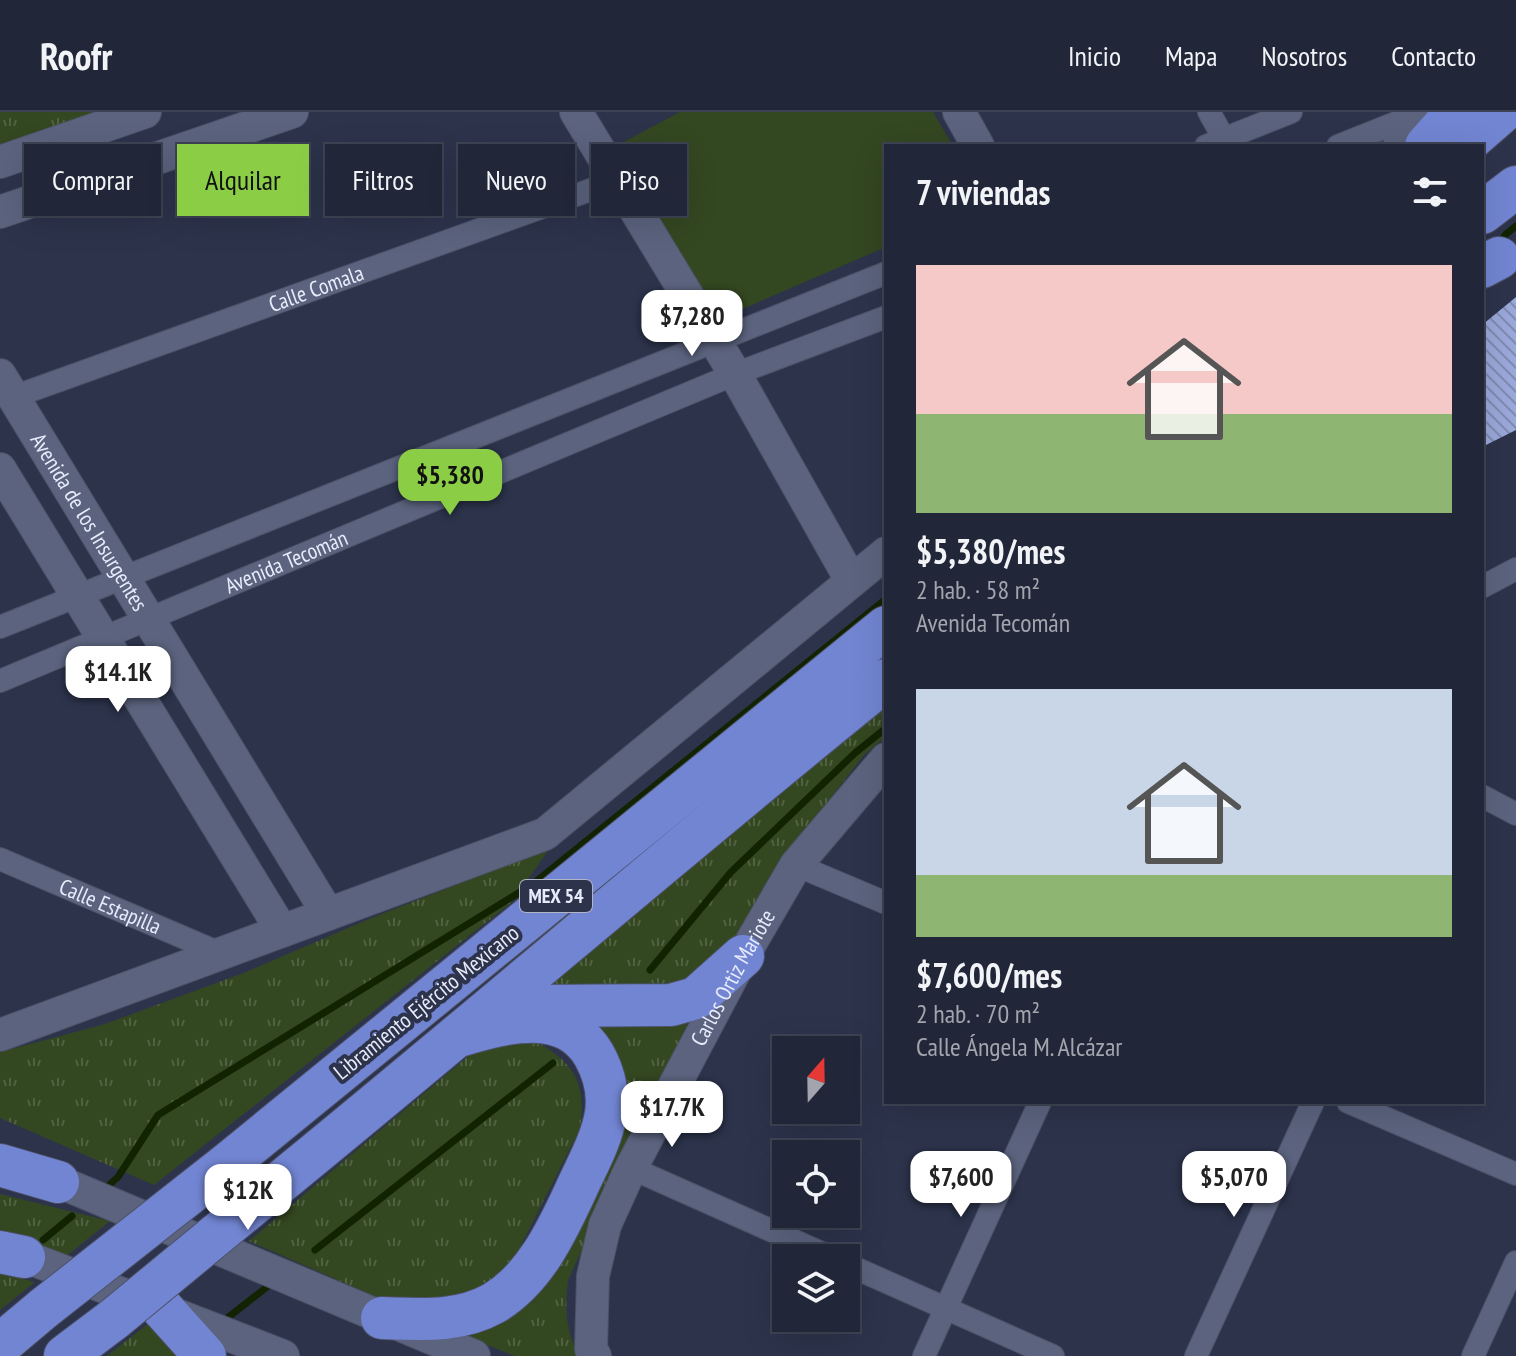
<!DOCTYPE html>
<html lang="es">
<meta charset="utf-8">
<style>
:root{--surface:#212638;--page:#292e40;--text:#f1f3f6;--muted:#a2a5ae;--line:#3e4353;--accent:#8bce46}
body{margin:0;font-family:"PT Sans Narrow",sans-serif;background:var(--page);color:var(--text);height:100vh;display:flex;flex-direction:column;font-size:30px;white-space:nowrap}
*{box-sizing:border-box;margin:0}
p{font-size:26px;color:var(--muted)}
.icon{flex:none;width:44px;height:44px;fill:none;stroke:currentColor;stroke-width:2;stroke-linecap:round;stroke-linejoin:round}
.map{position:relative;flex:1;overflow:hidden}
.panel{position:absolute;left:884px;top:32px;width:600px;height:960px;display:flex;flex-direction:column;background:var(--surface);border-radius:0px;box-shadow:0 8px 32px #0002,0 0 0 2px var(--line)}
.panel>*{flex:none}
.top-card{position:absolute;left:24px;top:32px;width:740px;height:72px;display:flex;gap:16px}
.needle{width:52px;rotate:20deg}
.tools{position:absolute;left:772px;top:924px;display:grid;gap:16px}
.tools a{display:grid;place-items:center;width:88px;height:88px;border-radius:0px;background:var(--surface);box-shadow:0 8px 32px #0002,0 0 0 2px var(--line);font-size:40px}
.price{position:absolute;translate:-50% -68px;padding:0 18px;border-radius:16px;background:#fff;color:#222;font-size:26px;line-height:52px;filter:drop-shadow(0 2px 4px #0008)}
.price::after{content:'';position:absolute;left:50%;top:48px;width:24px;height:18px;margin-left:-12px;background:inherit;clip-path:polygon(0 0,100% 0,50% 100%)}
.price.current{background:var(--accent);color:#111}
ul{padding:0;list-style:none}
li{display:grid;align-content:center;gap:16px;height:424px;padding:0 32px}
li span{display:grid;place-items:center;height:248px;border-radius:0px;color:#555}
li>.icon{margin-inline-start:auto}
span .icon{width:144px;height:144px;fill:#fffc;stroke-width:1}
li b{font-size:34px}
h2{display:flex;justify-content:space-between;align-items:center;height:96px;padding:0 32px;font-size:34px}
.tag{padding:0 28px;border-radius:0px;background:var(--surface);box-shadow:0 8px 32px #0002,0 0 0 2px var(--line);font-size:28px;line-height:72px}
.tag.current{background:var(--accent);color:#111}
header{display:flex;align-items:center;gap:48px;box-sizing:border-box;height:112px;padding:0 40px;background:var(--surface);border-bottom:2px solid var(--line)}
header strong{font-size:38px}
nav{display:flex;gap:44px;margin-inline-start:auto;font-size:28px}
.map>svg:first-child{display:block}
</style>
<header>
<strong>Roofr</strong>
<nav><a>Inicio</a><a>Mapa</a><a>Nosotros</a><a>Contacto</a></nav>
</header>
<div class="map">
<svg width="1516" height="1244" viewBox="0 0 1516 1244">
<defs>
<pattern id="grass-tufts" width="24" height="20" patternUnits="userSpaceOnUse" patternTransform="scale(2)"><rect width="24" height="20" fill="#334721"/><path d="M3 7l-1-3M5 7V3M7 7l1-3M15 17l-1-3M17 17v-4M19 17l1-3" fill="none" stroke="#516242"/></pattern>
<pattern id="building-back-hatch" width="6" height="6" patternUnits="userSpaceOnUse" patternTransform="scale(2)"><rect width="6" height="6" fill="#9aa8da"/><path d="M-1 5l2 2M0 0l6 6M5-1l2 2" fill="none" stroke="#808baf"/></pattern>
</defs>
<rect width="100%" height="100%" fill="#2c334b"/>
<!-- grass -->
<g fill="url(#grass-tufts)">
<polygon points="0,0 115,0 0,40"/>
<polygon points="886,587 886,625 865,642 778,753 724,845 683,877 523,884"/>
<polygon points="550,736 512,790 154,1073 0,1006 0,940 105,912 246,860 369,807"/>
<path d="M554 905 689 909 568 1168C565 1196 565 1220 580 1244H515L452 1219 471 1216 618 1018Z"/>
<path d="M534 929C574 949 587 972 580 1017L514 1147 497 1170 450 1191 379 1186 249 1129 472 941 491 930Z"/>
<polygon points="0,1082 110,1109 64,1146 0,1120"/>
<polygon points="0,1161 35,1170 0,1198"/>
<polygon points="149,1211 183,1244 107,1244"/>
</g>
<!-- pitch -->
<polygon fill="#334721" points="680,0 933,0 953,34 886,34 886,135 717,208 614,35"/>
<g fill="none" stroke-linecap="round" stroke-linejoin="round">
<!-- stream -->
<g stroke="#122302" stroke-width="7">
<polyline points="1499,133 1506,122 1516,114"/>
<polyline points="650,858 731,760 855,641 886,616"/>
<polyline points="109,1073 118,1065 158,1003 533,772 886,487"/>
<polyline points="43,1128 72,1104"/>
<polyline points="315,1138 553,951"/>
<polyline points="226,1207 272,1171"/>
</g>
</g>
<!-- building -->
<polygon fill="url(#building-back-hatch)" points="1516,185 1516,318 1482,335 1482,213"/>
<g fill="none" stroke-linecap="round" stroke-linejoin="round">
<defs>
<g id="street">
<polyline points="1209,0 1228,34"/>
<polyline points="1206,34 1291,0"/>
<polyline points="1338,34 1423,0"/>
<path id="s1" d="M13 285 618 68"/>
<polyline points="1482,475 1516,457"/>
<polyline points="0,515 886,161"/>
<path id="s2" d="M0 569 735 262 886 205"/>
<polyline points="1482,684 1516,702"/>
<path id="s3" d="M0 747 222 842"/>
<polyline points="796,753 886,791"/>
<polyline points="1348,990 1516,1062"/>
<polyline points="631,1056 833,1146"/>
<polyline points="846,1152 1053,1244"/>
<polyline points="924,1244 1040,990"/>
<polyline points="1196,1244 1313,990"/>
<polyline points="1473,1244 1516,1150"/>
</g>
<g id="secondary">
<polyline points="576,0 735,262 851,468"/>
<polyline points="959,0 978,34"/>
<polyline points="1399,34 1440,0"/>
<polyline points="0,50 145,0"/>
<polyline points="0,100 292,0"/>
<path id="s4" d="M0 263 328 802"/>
<polyline points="0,357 282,819"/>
<polyline points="0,923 545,722 886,441"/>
<polyline points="38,1061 474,1244"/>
<polyline points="3,1136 283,1244"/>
<path id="s5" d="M595 1244 591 1237 593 1164 605 1113 631 1056 743 844 796 753 886 647"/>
</g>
<g id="highway">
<polyline points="1426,34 1456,0"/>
<polyline points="1463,34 1502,0"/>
<polyline points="1482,101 1516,75"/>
<polyline points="1482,155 1499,146"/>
<polyline points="532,894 671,893 696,886 743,844"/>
<polyline points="0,1053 58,1070"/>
<polyline points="226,1053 886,515"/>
<path d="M267 1081C475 912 677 736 886 568"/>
<polyline points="0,1140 24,1145"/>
<polyline points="161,1195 205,1244"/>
<path d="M382 1206C420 1207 459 1211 494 1191 534 1167 556 1121 575 1080 586 1055 602 1028 606 1001 609 980 604 961 594 943 565 894 507 910 462 923"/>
<polyline points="0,1233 44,1196"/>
<polyline points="65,1244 114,1207"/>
</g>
</defs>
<!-- street casing -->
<use href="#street" stroke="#4c5166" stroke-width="24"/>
<!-- secondary casing -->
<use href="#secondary" stroke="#4c5166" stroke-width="34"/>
<!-- highway casing -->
<use href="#highway" stroke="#4c5166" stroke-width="44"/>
<!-- street -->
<use href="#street" stroke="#5b637e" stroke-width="22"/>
<!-- secondary -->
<use href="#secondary" stroke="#5b637e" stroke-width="32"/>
<!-- highway -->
<use href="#highway" stroke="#7285d2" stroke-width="42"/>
<defs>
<g id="highway-bridge">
<polyline points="44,1196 226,1053"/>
<polyline points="114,1207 267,1081"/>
</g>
</defs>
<!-- highway-bridge casing -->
<use href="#highway-bridge" stroke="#4c5166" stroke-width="44" stroke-linecap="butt"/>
<!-- highway-bridge -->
<use href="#highway-bridge" stroke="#7285d2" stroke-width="42"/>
</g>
<g text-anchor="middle" stroke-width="8" stroke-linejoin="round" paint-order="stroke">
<!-- shield labels -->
<rect fill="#2c334b" stroke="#afb4c7" stroke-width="2" x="520" y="768" width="72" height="32" rx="6"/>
<g font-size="20" font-weight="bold" fill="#e7ecfc">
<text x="556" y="791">MEX 54</text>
</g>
<!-- street labels -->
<g font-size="22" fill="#e7ecfc" stroke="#2c334b">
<text dy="8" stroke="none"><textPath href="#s1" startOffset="322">Calle Comala</textPath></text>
<text dy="8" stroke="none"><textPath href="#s4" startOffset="172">Avenida de los Insurgentes</textPath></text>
<text dy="8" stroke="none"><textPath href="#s2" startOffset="310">Avenida Tecomán</textPath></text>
<text dy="8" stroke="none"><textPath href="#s3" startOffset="120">Calle Estapilla</textPath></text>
<text dy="8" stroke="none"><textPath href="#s5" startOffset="412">Carlos Ortiz Mariote</textPath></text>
<text transform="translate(426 890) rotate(-39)" y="8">Libramiento Ejército Mexicano</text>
</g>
</g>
</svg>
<div class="tools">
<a><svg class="needle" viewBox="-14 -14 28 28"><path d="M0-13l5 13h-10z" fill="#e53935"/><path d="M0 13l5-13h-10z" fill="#a2a5ae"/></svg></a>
<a><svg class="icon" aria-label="locate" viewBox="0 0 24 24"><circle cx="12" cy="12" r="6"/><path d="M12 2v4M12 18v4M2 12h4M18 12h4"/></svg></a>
<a><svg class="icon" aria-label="layers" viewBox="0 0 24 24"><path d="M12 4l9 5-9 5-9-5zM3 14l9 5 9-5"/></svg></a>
</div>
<b class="price" style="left:692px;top:246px">$7,280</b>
<b class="price current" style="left:450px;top:405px">$5,380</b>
<b class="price" style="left:118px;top:602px">$14.1K</b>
<b class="price" style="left:672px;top:1037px">$17.7K</b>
<b class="price" style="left:961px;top:1107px">$7,600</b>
<b class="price" style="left:1234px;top:1107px">$5,070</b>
<b class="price" style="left:248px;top:1120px">$12K</b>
<div class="top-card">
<a class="tag">Comprar</a>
<a class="tag current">Alquilar</a>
<a class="tag">Filtros</a>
<a class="tag">Nuevo</a>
<a class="tag">Piso</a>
</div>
<section class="panel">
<h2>7 viviendas<svg class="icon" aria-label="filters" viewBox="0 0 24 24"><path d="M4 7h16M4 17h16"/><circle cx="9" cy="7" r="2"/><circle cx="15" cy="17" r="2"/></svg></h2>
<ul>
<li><span style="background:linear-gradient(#f6c9c9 60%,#8fb573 0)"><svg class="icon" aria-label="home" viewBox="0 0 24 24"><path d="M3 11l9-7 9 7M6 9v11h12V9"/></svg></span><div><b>$5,380/mes</b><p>2 hab. · 58 m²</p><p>Avenida Tecomán</p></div></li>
<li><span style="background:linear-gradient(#c9d6e8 75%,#8fb573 0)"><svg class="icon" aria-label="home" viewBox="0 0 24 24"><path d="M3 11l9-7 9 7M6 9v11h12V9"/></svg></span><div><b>$7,600/mes</b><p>2 hab. · 70 m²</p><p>Calle Ángela M. Alcázar</p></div></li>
</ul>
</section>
</div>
